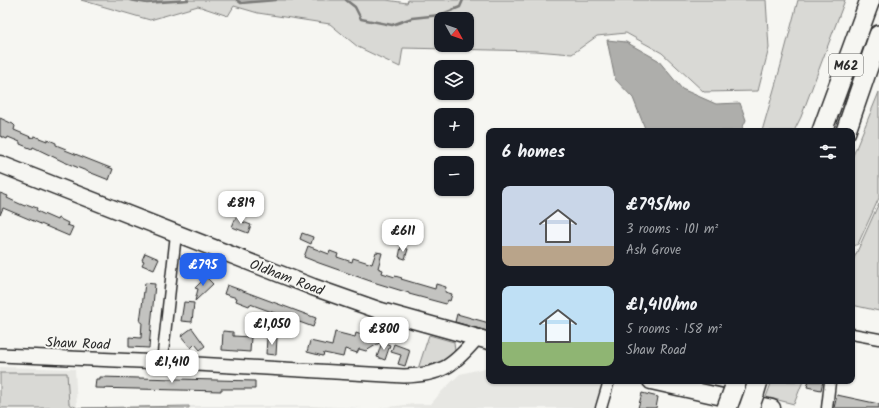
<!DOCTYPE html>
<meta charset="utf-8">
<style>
:root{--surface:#171b24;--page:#20242c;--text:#f1f3f6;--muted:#9ea1a6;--accent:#2563eb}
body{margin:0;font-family:Kalam,sans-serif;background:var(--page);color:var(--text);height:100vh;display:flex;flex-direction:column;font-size:15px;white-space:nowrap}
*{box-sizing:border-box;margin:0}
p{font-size:13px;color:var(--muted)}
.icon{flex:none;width:22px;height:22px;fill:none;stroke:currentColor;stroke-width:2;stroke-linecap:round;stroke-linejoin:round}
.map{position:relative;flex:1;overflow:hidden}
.drawer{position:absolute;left:486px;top:128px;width:369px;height:256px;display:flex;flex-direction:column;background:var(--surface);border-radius:8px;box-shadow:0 1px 3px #0004}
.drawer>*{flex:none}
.needle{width:26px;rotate:130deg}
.buttons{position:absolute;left:434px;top:12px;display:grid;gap:8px}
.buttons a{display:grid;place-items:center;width:40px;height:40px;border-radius:8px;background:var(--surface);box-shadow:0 1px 3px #0004;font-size:20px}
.price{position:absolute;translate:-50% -34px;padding:0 9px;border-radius:8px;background:#fff;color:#222;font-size:13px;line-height:26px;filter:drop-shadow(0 1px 2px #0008)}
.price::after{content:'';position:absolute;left:50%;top:24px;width:12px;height:9px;margin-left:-6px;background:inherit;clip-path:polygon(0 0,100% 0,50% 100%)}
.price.selected{background:var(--accent);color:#fff}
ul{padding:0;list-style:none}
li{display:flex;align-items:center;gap:12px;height:100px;padding:0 16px}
li span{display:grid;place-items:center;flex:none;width:112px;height:80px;border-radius:8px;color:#555}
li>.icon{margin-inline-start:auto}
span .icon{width:48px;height:48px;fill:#fffc;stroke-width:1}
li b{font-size:17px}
h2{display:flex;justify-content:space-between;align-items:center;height:48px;padding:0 16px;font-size:17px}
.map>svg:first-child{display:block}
</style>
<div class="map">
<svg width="879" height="408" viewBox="0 0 879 408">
<rect width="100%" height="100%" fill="#f6f6f2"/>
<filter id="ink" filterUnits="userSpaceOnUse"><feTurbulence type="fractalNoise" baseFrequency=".025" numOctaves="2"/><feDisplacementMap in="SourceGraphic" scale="8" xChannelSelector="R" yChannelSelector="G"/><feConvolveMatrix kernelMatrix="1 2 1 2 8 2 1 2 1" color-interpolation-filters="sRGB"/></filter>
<g filter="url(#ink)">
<!-- built -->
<g fill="#e7e7e3">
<polygon points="0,367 75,369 77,408 0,408"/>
<polygon points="489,367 489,381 602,381 595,408 379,408 414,404 431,404 442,391 460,374"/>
<polygon points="168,406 312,406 364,408 78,408"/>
</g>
<!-- green -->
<g fill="#d9d9d5" stroke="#828280" fill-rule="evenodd">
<path d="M81 0H386L407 3 408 0H766L769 48 758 91 704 92 662 53 626 33 597 36 572 54 536 51 403 48 400 67 358 47 330 24 258 13 234 6 228 16 198 6 150 20ZM441 19H467V45H441Z"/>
<polygon points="798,0 845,0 801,117 794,131 762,131 781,65"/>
<polygon points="879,92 879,198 858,244 852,247 852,158"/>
<polygon points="879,203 879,311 852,305 852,263"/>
<polygon points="429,335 454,342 455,351 450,358 418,369"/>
<polygon points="0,373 67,373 69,404 77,408 0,408"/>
<polygon points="772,381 803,381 794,404 766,397"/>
<polygon points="189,406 189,408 78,408"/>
</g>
<!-- water -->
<polygon fill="#aeaeab" stroke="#7a7a78" points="607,40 626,42 658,60 682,89 716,104 740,103 746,120 741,131 646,131 633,98 615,79"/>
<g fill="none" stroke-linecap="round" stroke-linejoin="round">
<!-- stream -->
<g stroke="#7a7a78" stroke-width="2.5">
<polyline points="130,0 147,3 188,0"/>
<polyline points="237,0 241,3 276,0"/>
<polyline points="346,0 355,7 361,19 392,25 412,18 440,15 460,7 463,0"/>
</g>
</g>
<!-- building -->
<g fill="#c3c3c0" stroke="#2b2b2b">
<polygon points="0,118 13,124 15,126 14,130 33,138 34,136 47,141 47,139 56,143 56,145 66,149 65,150 113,169 109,180 64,162 33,147 32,149 20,144 20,142 8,137 7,139 0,136"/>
<polygon points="0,193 8,196 7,198 20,204 25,206 26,204 37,208 36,210 41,213 57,220 58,218 68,223 67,225 73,227 69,236 3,208 0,215"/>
<polygon points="236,217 244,220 243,222 251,225 248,233 232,227"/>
<polygon points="302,233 313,237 311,244 300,239"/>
<polygon points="308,246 329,254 330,251 338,254 337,257 352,262 353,258 372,264 376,252 382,253 378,268 383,270 382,273 395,277 395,276 402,278 401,279 435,289 436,284 446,287 445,292 452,294 450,301 448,300 446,304 409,294 409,293 373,282 319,263 304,257"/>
<polygon points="401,247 408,249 405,259 399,257"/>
<polygon points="145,253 159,259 154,270 142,265 144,261 142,260"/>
<polygon points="206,277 213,284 195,301 198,289 195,288"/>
<polygon points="145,283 155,284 149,348 129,347 129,337 141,338 142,322 140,322"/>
<polygon points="227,285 316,318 313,327 250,304 249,306 236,301 237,298 224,294"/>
<polygon points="184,302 194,303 192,322 181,321"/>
<polygon points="457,314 489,323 487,331 455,322"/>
<polygon points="192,328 205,346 200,350 195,344 191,348 181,336"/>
<polygon points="223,331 233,332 233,336 251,337 250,352 222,350"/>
<polygon points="335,332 355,337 356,333 381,342 366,351 359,349 357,353 345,349 343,357 324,353 323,356 307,352 310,341 332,346"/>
<polygon points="267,338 277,338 276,355 266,354"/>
<polygon points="382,342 390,345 385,360 377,357"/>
<polygon points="394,344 410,350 405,366 398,364 401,355 391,352"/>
<polygon points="100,377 255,381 255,389 221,389 221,391 95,388 96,379 100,379"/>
<polygon points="809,381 823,381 821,390 807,387"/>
<polygon points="642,393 658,397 656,408 638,408"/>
<polygon points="837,395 879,404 879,408 834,408"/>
</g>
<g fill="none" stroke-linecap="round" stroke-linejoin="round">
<defs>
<g id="minor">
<polyline points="852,334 879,339"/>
<polyline points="162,362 176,234"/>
<polyline points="601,408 609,381"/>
<polyline points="827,408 830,382"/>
</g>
<path id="tertiary" d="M0 355 162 362 404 376C442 375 453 366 477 338"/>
<g id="primary">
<polyline points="0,164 313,287 381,311 489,341"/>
<polyline points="651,381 772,408"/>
</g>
<g id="motorway">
<polyline points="822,131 870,0"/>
<polyline points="846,131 879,35"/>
<polyline points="754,394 758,381"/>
</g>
</defs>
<!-- minor casing -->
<use href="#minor" stroke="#2b2b2b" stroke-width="13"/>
<!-- tertiary casing -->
<use href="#tertiary" stroke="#2b2b2b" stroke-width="16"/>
<!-- primary casing -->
<use href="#primary" stroke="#2b2b2b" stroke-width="19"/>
<!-- motorway casing -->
<use href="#motorway" stroke="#2b2b2b" stroke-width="22"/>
<!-- minor -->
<use href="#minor" stroke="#f6f6f2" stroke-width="10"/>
<!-- tertiary -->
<use href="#tertiary" stroke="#f6f6f2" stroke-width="13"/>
<!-- primary -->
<use href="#primary" stroke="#f6f6f2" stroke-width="16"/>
<!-- motorway -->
<use href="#motorway" stroke="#f6f6f2" stroke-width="19"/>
<defs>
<g id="motorway-bridge">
<polyline points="727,408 734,389"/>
<polyline points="749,408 754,394"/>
</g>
</defs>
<!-- motorway-bridge casing -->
<use href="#motorway-bridge" stroke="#2b2b2b" stroke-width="22" stroke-linecap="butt"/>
<!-- motorway-bridge -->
<use href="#motorway-bridge" stroke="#f6f6f2" stroke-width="19"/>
</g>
</g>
<g text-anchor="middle" stroke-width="4" stroke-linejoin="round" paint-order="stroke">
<!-- shield labels -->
<rect fill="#f6f6f2" stroke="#686867" stroke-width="1" x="829" y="54" width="34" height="22" rx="3"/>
<g font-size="13" font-weight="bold" fill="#2b2b2b">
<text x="846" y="70">M62</text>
</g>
<!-- street labels -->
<g font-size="14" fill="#2b2b2b" stroke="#f6f6f2">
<text transform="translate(287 277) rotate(21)" y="5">Oldham Road</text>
<text transform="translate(78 343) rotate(2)" y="5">Shaw Road</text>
</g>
</g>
</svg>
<div class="buttons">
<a><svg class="needle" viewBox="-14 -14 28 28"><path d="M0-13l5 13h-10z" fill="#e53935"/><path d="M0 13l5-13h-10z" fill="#9ea1a6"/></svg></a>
<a><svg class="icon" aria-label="layers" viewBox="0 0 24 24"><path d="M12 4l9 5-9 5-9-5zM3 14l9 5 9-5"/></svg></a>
<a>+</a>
<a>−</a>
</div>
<b class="price" style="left:241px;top:225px">£819</b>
<b class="price" style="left:403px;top:253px">£611</b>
<b class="price selected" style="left:203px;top:287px">£795</b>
<b class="price" style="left:272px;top:346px">£1,050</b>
<b class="price" style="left:384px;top:351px">£800</b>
<b class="price" style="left:172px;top:384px">£1,410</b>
<section class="drawer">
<h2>6 homes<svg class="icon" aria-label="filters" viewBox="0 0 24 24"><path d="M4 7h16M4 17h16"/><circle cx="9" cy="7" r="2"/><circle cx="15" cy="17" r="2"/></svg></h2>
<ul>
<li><span style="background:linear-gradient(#c9d6e8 75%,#b9a48a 0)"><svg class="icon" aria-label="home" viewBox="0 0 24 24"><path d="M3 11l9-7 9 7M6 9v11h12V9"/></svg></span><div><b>£795/mo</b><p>3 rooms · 101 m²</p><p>Ash Grove</p></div></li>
<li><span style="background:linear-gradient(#bfe0f5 70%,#8fb573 0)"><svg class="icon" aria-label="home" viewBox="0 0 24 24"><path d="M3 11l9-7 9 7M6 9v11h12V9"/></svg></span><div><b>£1,410/mo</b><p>5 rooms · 158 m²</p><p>Shaw Road</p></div></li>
</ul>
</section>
</div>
